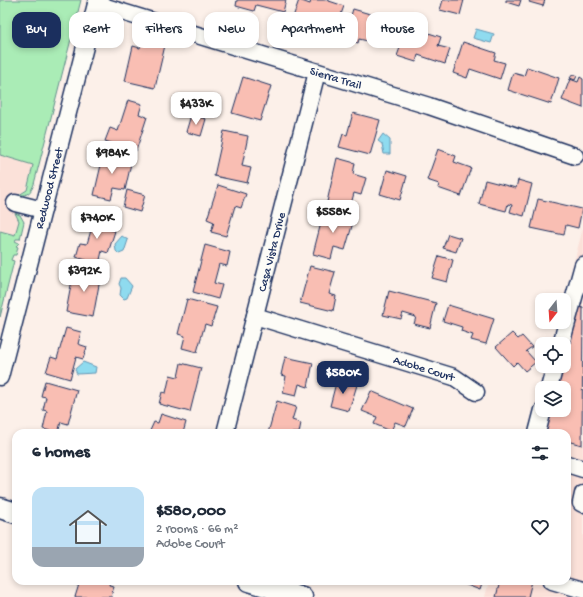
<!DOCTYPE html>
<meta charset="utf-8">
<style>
:root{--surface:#fff;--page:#f6f6f7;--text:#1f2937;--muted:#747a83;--accent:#1b2f5e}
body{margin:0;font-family:"Gochi Hand",sans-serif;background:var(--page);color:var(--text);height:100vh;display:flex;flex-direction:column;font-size:15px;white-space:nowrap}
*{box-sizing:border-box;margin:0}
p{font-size:13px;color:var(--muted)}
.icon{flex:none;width:22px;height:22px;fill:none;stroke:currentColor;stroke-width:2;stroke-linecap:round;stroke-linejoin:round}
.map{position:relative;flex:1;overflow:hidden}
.drawer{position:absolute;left:12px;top:429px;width:559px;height:156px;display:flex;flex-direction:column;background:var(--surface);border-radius:12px;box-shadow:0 2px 6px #0003}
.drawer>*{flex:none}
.top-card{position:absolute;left:12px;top:12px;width:559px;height:36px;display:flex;gap:8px}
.needle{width:26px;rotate:197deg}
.fabs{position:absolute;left:535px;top:293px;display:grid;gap:8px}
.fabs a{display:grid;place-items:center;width:36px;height:36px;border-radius:8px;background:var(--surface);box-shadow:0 2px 6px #0003;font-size:20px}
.price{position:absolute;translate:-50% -34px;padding:0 9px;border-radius:8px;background:#fff;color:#222;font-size:13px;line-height:26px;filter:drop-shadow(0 1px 2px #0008)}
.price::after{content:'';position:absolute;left:50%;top:24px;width:12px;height:9px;margin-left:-6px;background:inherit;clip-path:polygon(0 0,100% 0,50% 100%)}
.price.current{background:var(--accent);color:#fff}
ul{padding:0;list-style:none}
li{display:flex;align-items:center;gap:12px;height:100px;padding:0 20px}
li span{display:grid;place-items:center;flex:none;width:112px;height:80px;border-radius:12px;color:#555}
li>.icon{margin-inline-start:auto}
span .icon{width:48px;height:48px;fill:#fffc;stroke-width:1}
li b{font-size:17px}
h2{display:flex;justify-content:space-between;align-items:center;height:48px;padding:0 20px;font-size:17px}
.tag{padding:0 14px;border-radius:12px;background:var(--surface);box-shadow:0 2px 6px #0003;font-size:14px;line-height:36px}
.tag.current{background:var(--accent);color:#fff}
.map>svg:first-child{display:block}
</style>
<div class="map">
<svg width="583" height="597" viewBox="0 0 583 597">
<rect width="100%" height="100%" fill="#fcf0e9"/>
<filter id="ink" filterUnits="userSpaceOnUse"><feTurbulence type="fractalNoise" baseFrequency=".025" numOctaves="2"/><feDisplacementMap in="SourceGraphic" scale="8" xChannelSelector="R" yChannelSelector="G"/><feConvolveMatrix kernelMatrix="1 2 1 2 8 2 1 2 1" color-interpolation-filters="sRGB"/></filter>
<g filter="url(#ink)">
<!-- built -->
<g fill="#fbe1d9" fill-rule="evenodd">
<polygon points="0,155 33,165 26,190 16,196 13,209 19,221 15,235 0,231"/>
<path d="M583 228V597H485L489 581H567V433H528L546 366H564V344H552L558 322H564V300ZM542 388H564V410H542Z"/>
</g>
<!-- green -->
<g fill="#aaecb6" stroke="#628e8a">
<path d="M0 0H81L34 184C31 192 28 196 19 195L27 190 33 165 0 155Z"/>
<polygon points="15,213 20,215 24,222 20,239 16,239 15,241 19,243 16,246 18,247 16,255 13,255 11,260 14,261 0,317 0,231 15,235 19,221"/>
</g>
<!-- water -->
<g fill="#8fdbef" stroke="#6196b5">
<polygon points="476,29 494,34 491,43 473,38"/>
<polygon points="383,134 390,140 390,154 384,154 382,144 378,141"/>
<polygon points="122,236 128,240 124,252 119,254 116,251 115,244"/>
<polygon points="121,278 125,278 132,286 127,298 124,299 120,295 121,288 119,284"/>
<polygon points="83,362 96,367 95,373 77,374 75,369"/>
</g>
<!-- building -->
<g fill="#f9beb3" stroke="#1b2f5e">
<polygon points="237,0 286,0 283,12 256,5 254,11 236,6"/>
<polygon points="299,0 310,4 311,0 326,0 344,6 334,34 292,20"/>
<polygon points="443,0 464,0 460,15 440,10"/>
<polygon points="506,0 521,0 519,6 506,2"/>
<polygon points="530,0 545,0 543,6 529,2"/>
<polygon points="353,9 387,19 385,26 395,29 390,44 373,39 372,42 359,39 358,43 344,38"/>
<polygon points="410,27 441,37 438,46 450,49 445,64 418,55 416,62 397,56 405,34 407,35"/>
<polygon points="143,36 166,41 155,88 125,81 133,46 140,48"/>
<polygon points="463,42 496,53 494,60 505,63 500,79 470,69 467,78 453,73"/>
<polygon points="527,67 559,78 551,104 508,90 513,73 524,76"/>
<polygon points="573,74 577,76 575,80 570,78"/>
<polygon points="243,77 271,86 260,121 232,113"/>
<polygon points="580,77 583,79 583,108 562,100 570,79 578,82"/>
<polygon points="128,100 142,104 139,114 147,117 136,151 105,141 110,128 118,131"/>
<polygon points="353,113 380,120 370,155 339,147 343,134 347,135"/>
<polygon points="191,115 206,119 201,136 186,132"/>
<polygon points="224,131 248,136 242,166 251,168 247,183 214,176"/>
<polygon points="438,149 456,156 454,162 471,168 461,196 438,188 439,184 427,180"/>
<polygon points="104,152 132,159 125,190 114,188 111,199 94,195"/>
<polygon points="337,158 355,163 353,174 366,178 361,195 354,193 350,208 327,202"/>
<polygon points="387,170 407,176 400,200 380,194"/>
<polygon points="485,180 516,188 518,180 532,184 524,216 510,212 512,205 508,204 506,211 479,204"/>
<polygon points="218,185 246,194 241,208 235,206 226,236 211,232 214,222 207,219"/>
<polygon points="127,190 145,195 140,212 123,207"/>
<polygon points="538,199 582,209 578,228 566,225 564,235 531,228"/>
<polygon points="324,211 354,219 345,250 334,247 331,259 313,254"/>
<polygon points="96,213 111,217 108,229 115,231 108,253 102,251 99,264 76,257 80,243 87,244"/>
<polygon points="448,234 461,238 456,252 443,248"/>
<polygon points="205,245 230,252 227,266 219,264 214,283 222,285 218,299 193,292"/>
<polygon points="439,256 453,260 447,282 432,278"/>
<polygon points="310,266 335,272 329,294 336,296 333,311 300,303"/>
<polygon points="74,269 101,274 93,317 66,312"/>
<polygon points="389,291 436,303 430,328 414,324 416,317 403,313 401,319 383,315"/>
<polygon points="187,299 217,307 211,326 205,324 197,352 182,348 185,336 178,334"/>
<polygon points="448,305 494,319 486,344 471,340 473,335 461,331 462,327 443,321"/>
<polygon points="579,307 583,308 582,445 567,441 567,433 545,433 552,410 564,410 564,388 557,388"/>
<polygon points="66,328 81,332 78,344 87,347 83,359 76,357 70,379 46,372 51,357 57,359"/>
<polygon points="512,333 518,339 522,336 532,347 526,351 536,362 525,371 517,362 513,366 496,347"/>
<polygon points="285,357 313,363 308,387 299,384 296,396 283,393 286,376 281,375"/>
<polygon points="181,363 201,368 190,412 159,404 162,392 166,393 170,375 178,377"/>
<polygon points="337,379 357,385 349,411 330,406"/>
<polygon points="45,381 77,390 68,424 61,422 58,433 43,429 47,411 43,410 46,397 41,396"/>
<polygon points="371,391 413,409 406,426 395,422 391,431 374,424 377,417 362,411"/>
<polygon points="277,401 296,407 292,420 301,423 299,433 268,433"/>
<polygon points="161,414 186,422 183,433 149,433 154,422 158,423"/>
<polygon points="80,581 110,581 109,585 114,586 111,597 75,597"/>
<polygon points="456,581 483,581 480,590"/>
<polygon points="500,581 532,581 528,597 496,597"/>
</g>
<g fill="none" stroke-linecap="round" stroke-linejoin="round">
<defs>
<g id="minor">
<path id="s1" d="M96 4 429 106 575 156"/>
<polyline points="15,203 43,210"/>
<path id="s2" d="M255 316 454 377 476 392"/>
<polyline points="561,344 583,265"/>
<path id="s3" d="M0 377 97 0"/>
<polyline points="549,388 555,366"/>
<path id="s4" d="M225 433 317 72"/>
<polyline points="537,433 543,410"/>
<polyline points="567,464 583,469"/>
<polyline points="583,494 581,503 583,504"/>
<polyline points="552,581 583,590"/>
</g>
<g id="major">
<polyline points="0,508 16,513"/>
<polyline points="249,581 302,597"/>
</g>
</defs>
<!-- minor casing -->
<use href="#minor" stroke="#1b2f5e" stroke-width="19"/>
<!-- major casing -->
<use href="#major" stroke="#1b2f5e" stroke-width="23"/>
<!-- minor -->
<use href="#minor" stroke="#fdfcf7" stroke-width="16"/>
<!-- major -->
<use href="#major" stroke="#fdfcf7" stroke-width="20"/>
</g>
</g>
<g text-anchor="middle" stroke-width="3.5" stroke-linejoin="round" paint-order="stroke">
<!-- street labels -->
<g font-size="12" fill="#1b2f5e" stroke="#fdfcf7">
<text dy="4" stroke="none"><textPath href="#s1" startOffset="251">Sierra Trail</textPath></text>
<text dy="4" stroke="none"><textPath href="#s3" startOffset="195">Redwood Street</textPath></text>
<text dy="4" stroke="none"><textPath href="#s4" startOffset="187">Casa Vista Drive</textPath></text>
<text dy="4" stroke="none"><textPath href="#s2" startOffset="177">Adobe Court</textPath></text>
</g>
</g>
</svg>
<div class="fabs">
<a><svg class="needle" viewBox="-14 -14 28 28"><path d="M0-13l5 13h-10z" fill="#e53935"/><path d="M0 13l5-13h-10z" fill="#747a83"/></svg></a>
<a><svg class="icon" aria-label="locate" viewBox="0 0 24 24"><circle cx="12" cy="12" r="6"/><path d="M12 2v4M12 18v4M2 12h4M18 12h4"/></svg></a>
<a><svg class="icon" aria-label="layers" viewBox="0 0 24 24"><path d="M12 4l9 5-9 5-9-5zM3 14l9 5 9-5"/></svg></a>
</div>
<b class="price" style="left:196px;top:126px">$433K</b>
<b class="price" style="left:112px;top:175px">$984K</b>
<b class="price" style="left:333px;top:234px">$558K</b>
<b class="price" style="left:97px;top:240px">$740K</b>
<b class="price" style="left:84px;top:293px">$392K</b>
<b class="price current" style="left:343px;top:395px">$580K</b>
<div class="top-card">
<a class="tag current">Buy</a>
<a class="tag">Rent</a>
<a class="tag">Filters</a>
<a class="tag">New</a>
<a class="tag">Apartment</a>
<a class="tag">House</a>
</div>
<section class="drawer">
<h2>6 homes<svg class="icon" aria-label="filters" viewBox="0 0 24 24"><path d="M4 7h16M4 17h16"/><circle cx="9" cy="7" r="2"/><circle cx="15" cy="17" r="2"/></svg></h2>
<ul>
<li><span style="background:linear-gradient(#bfe0f5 75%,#9aa5b1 0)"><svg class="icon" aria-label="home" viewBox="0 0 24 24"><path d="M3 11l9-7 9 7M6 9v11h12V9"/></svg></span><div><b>$580,000</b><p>2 rooms · 66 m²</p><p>Adobe Court</p></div><svg class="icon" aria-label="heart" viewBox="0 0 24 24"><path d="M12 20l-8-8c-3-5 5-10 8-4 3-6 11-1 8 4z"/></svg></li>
</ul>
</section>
</div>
